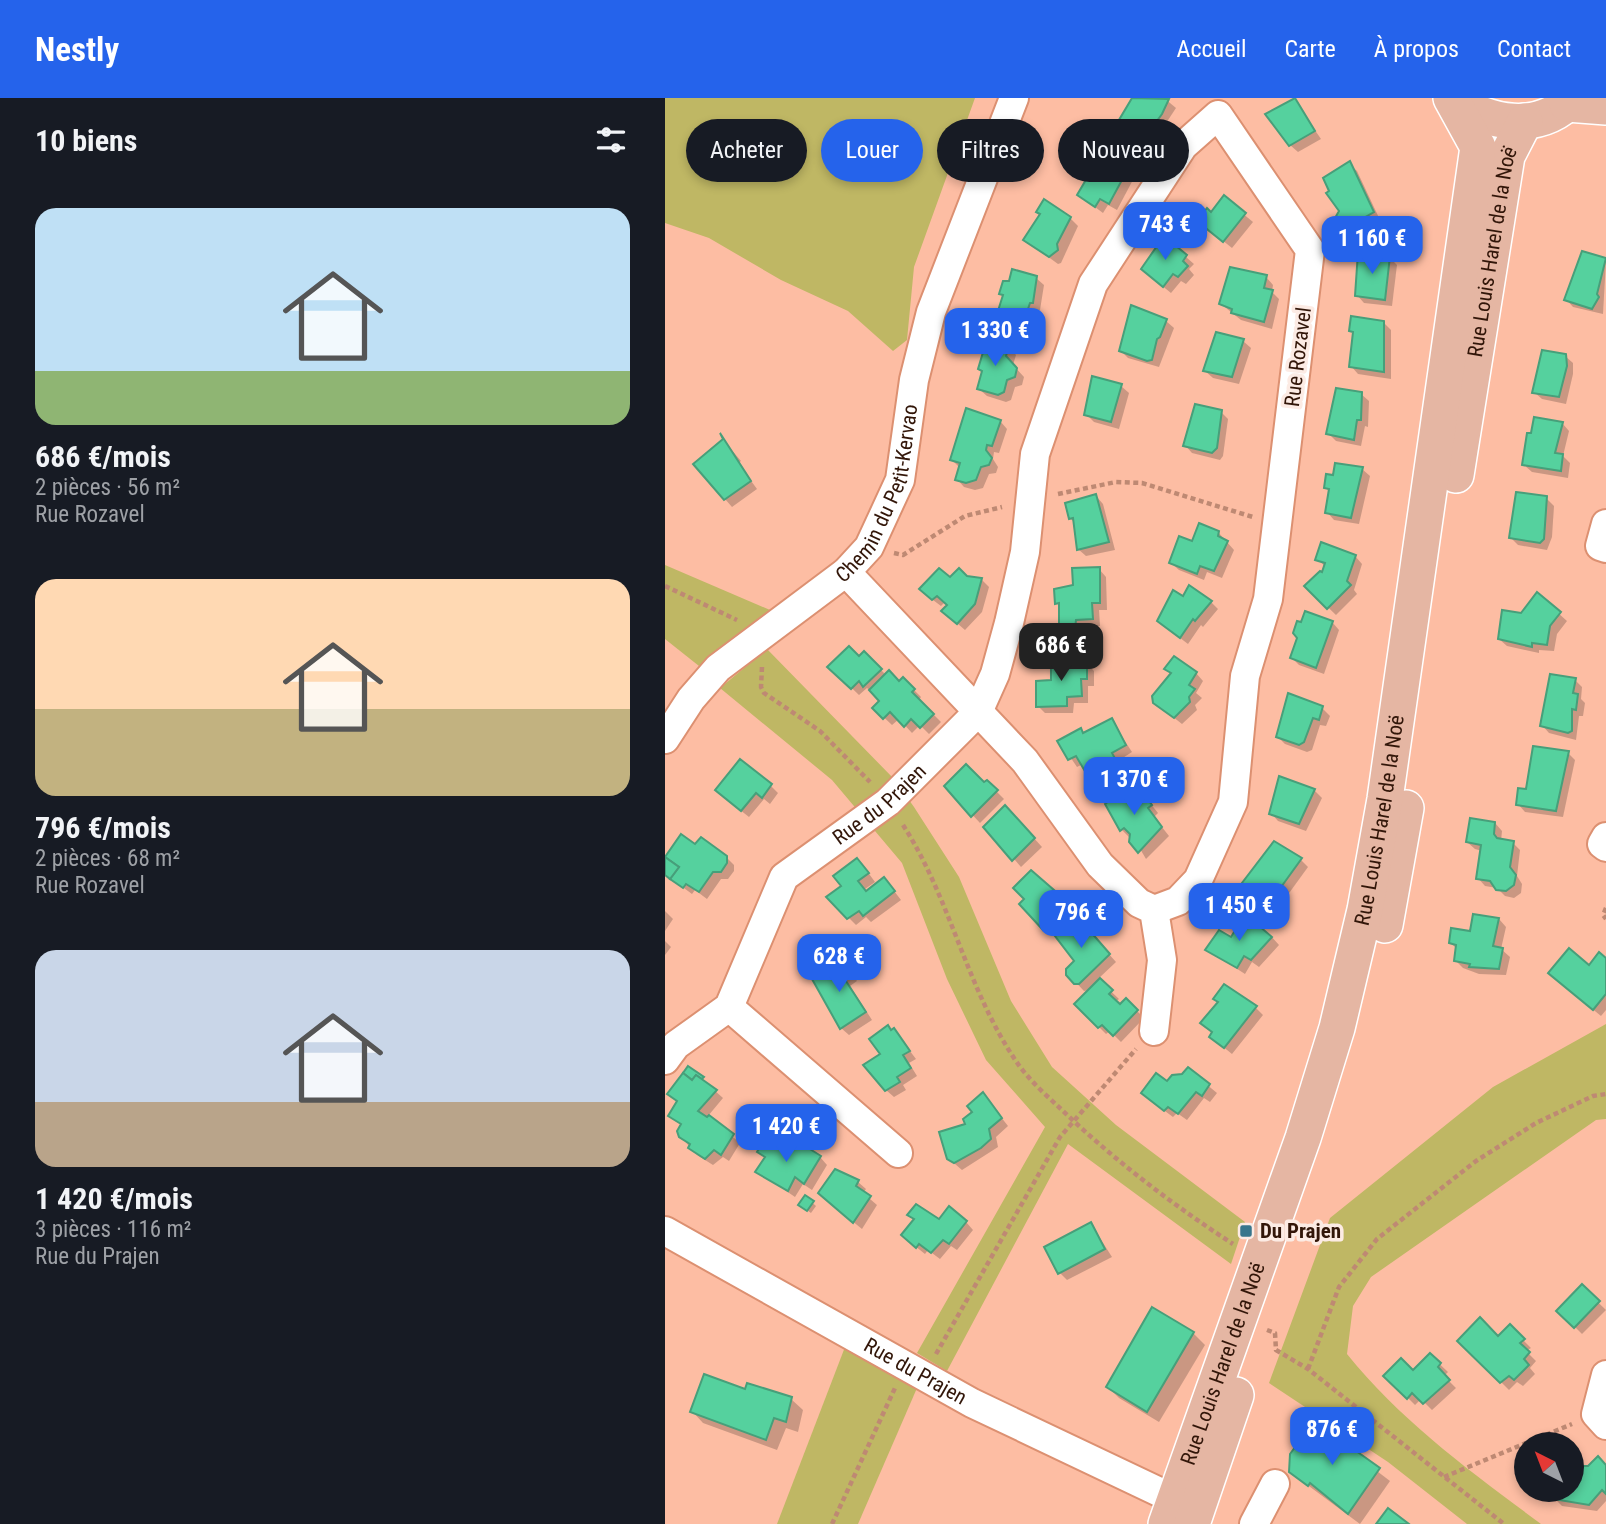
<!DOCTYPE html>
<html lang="fr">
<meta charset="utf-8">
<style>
:root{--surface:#171b24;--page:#242831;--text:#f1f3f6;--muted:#9ea1a6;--accent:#2563eb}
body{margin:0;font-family:"Roboto Condensed",sans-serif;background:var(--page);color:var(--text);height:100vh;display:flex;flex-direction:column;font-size:26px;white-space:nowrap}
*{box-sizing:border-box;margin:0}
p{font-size:23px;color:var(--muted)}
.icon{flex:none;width:38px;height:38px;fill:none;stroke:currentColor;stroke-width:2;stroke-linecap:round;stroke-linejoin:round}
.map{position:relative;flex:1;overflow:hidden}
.drawer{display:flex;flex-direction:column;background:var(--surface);width:665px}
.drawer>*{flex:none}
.banner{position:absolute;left:21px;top:21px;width:665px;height:63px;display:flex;gap:14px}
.needle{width:46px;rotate:318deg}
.controls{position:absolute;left:849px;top:1334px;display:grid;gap:14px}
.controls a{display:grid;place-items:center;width:70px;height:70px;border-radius:50%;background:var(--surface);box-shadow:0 4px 10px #0003;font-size:35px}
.price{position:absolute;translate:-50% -60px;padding:0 16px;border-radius:14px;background:var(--accent);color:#fff;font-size:23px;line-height:46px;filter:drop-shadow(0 2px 4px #0008)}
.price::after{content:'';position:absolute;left:50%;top:42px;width:21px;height:16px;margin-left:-10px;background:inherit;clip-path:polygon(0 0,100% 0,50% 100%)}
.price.on{background:#222;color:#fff}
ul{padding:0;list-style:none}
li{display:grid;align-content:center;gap:14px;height:371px;padding:0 35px}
li span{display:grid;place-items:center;height:217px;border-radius:21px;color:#555}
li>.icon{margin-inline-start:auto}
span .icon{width:126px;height:126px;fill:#fffc;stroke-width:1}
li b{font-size:30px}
h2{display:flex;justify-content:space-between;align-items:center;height:84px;padding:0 35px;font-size:30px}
.tag{padding:0 24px;border-radius:32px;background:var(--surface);box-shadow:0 4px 10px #0003;font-size:24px;line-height:63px}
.tag.on{background:var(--accent);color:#fff}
header{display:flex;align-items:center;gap:42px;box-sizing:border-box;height:98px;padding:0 35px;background:var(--accent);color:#fff}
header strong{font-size:33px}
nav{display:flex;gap:38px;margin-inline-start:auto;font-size:24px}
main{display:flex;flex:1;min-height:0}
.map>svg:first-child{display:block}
</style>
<header>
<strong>Nestly</strong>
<nav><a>Accueil</a><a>Carte</a><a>À propos</a><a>Contact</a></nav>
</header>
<main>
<section class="drawer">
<h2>10 biens<svg class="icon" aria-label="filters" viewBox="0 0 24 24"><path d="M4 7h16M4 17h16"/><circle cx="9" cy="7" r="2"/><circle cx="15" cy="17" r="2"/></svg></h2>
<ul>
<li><span style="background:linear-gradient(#bfe0f5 75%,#8fb573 0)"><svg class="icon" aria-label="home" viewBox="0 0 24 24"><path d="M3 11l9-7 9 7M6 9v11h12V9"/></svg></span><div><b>686 €/mois</b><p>2 pièces · 56 m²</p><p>Rue Rozavel</p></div></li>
<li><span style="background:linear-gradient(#ffd9b3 60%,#c2b280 0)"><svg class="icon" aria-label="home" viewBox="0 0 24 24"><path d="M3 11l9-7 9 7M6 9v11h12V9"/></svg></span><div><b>796 €/mois</b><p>2 pièces · 68 m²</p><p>Rue Rozavel</p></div></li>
<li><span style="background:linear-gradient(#c9d6e8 70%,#b9a48a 0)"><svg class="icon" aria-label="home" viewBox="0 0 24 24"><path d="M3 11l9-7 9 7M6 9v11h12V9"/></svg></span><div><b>1 420 €/mois</b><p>3 pièces · 116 m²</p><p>Rue du Prajen</p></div></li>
</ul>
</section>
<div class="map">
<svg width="941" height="1426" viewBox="0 0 941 1426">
<rect width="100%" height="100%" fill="#fdbda3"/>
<!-- green -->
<g fill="#bfb764">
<polygon points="0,0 310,0 249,169 242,242 228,253 183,213 116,182 44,140 0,125"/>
<polygon points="0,467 112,515 34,568 0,541"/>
<polygon points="102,551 229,681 249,709 294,779 346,903 387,969 451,1027 580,1124 566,1166 403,1046 282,1273 252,1255 380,1029 321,962 282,881 237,765 167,682 55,590"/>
<path d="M941 926V1021L931 1022 706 1179 688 1208 682 1256C737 1324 806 1374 876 1426H802L723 1364 604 1285 665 1120 828 989Z"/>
<polygon points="180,1249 252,1290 193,1426 112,1426"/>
</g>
<!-- shadow -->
<g fill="#0003">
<polygon points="469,0 499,0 511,10 486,48 453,27"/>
<polygon points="629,2 656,41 633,54 625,47"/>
<polygon points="684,66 692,73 715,122 690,136 672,120 674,114 663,95"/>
<polygon points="463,70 470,78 452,112 443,107 438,115 414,97"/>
<polygon points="559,100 588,124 567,150 542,130 547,116"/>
<polygon points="405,120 413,128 396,165 393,166 360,142"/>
<polygon points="499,140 529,166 524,171 529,177 521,186 516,183 506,195 485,178"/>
<polygon points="724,159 732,167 727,208 699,205 692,197"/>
<polygon points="941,163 938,216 908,209 901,201"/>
<polygon points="601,179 608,187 607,194 614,201 607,231 576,222 556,206"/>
<polygon points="371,180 379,187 375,212 372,212 366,230 342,223 334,215 340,199 336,196"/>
<polygon points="501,223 509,230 494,269 463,260 455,252"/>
<polygon points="718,224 726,232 726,281 693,276 686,268"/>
<polygon points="578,243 586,250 574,286 548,280 540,273"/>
<polygon points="344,249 351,257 348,267 359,279 357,287 350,289 346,302 341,304 322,298 314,291 318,275 315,271"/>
<polygon points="900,258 908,265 908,276 901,306 877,301 869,294"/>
<polygon points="456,288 464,295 454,331 429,324 421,316"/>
<polygon points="696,296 704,303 703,329 700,328 696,348 671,343 663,335 667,305"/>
<polygon points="556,314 563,321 558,358 555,362 527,355 520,347"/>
<polygon points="335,323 342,331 334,355 329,354 328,361 333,369 331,375 324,376 318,390 310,392 299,389 292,381 295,370 287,362"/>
<polygon points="897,325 904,333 898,358 905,365 903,380 867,374 859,367"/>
<polygon points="59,343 76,363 73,365 92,391 67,409 60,401"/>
<polygon points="697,371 705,378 694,426 669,422 662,414 665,394 661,390"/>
<polygon points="431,398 438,406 450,452 421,458 413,451 410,425 405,420"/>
<polygon points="881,400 889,408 887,439 882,452 853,447 845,439"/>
<polygon points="553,434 569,452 557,480 542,474 539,482 514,472 506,465 528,446"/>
<polygon points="690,458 697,466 689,492 692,496 671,517 641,488 658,477 661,469 652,461"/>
<polygon points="434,471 441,479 442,512 434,512 435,528 417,529 417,537 403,537 396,530 396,509 392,505"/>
<polygon points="302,480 316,481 324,489 317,514 300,532 286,520 284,507 280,504 276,508 264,499 286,482"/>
<polygon points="872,496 902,523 892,536 889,553 874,552 874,555 842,548 834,541"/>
<polygon points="518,501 546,504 553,511 538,529 536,527 523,546 502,530"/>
<polygon points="667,524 674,532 659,576 634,567 627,560"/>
<polygon points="199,555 221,577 234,585 238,581 256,599 254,602 276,624 264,636 255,627 247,635 234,621 227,627 209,610 217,603 202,590 194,597 165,569 194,560"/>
<polygon points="400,560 405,565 421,565 429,573 429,588 423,588 423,605 409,605 408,615 380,615 373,608"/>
<polygon points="531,575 538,583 531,595 537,600 530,607 532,612 517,626 489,604"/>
<polygon points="910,582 917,589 916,601 920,605 918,618 914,618 911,642 884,635 877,627"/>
<polygon points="657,610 665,618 661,628 655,627 647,652 642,654 620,646 613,639"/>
<polygon points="446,622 467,654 453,663 465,685 440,699 418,666 412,669 395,644 416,632 419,636"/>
<polygon points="903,655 910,662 898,719 860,714 853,706"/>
<polygon points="322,684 339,701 315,725 281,688"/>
<polygon points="106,688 113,695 105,706 99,701 84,719 60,700"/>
<polygon points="466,689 485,705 493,715 489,719 504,738 481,761 467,737 464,739 457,732"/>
<polygon points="649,692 657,700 641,733 613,723 606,715"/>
<polygon points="348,717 377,749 356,769 321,729"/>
<polygon points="830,725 837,733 836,743 848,745 855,752 852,778 857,786 856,795 849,800 840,798 832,790 820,788 813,780 817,753 810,751 802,744"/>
<polygon points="61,759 69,767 69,773 63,781 56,781 42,801 30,792 27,796 0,776 0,762"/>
<polygon points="636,762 643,769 614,809 579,785"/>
<polygon points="199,769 210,784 200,791 202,794 226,789 236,802 206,824 201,819 191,827 163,799"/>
<polygon points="366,774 395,800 390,805 405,820 387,838 357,806 361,802"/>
<polygon points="0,813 8,821 0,833"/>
<polygon points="580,818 604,836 614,847 594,869 587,864 580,876 543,852 566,842"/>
<polygon points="834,821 841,829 836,851 845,859 841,877 814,876 798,870 790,862 792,851 786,845"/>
<polygon points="418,827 451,864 433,881 454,901 450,904 455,908 461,902 479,920 456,944 445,933 441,936 411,906 425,892 419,893 403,876 412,863"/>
<polygon points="0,843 6,849 0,857"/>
<polygon points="941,862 941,912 936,918 892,882"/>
<polygon points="177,863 192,883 185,888 207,922 184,937 176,930"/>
<polygon points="591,910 598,917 567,956 546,939 549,935 537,925"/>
<polygon points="229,932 251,961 244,965 252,978 238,987 241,992 229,999 221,992 217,957"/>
<polygon points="524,972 552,995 545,1004 539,1000 522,1022 512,1015 508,1019 485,1002"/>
<polygon points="31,976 58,1000 43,1018 75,1045 64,1063 58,1059 48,1067 32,1057 15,1038 17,1028 6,1018"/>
<polygon points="318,996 343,1028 331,1039 333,1049 297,1072 283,1060 276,1035 302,1027"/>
<polygon points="94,1053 124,1060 155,1059 162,1067 147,1092 138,1086 130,1099 92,1073 101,1060"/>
<polygon points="170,1073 193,1084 201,1091 198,1095 212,1107 197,1131 165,1105"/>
<polygon points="141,1099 151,1108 146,1115 139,1110"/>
<polygon points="274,1123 301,1124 308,1132 292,1152 286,1148 275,1161 263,1152 260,1156 245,1144"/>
<polygon points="426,1126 447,1159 402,1182 394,1174"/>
<polygon points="917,1189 941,1212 917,1236 894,1213"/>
<polygon points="488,1212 528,1235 540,1247 494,1324 454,1300 443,1289"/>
<polygon points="845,1229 866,1250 861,1253 871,1263 865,1270 870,1276 858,1288 852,1284 844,1292 795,1243 833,1240"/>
<polygon points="765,1257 783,1274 779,1278 791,1290 767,1312 756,1301 750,1307 721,1278 748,1275"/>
<polygon points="81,1293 126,1301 138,1312 133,1334 121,1330 112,1352 38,1325 27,1313"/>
<polygon points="649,1325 725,1383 695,1426 625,1374 624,1364"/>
<polygon points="932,1361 941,1369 941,1403 932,1413 897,1408 889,1400 906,1391 910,1377"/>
</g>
<!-- building -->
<g fill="#55d19e" stroke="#479f7a" stroke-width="2">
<polygon points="467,0 504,1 497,16 478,42 451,27"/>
<polygon points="630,0 650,33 624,48 600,16"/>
<polygon points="438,53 464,69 444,106 435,101 430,109 412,97"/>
<polygon points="685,63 709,114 681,130 670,120 674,113 661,95 664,93 658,80"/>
<polygon points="559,97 581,115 558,144 532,123 542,110 546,114"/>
<polygon points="379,101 406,119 392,146 393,152 384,159 358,142 375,116 371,114"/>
<polygon points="499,138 522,157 518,163 523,168 513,179 508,176 498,189 476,171"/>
<polygon points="917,153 941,160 932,196 934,199 927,211 899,202"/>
<polygon points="693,154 725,158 720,202 690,198"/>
<polygon points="565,169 602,177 599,190 608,192 599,224 566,215 567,211 554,206"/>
<polygon points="347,171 372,178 368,205 365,205 359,223 332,216 338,197 334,196 338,183 344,183"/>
<polygon points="466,207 502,221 495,239 492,241 487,262 482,263 454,253"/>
<polygon points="686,218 719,223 719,274 684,269 688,234 684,233"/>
<polygon points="551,234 579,241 567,279 538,273"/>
<polygon points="322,241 344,248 341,258 352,270 350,279 342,282 339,294 333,297 312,291 317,273 313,271"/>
<polygon points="877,252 901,256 902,268 894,299 867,295"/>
<polygon points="427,278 457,286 446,324 419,317"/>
<polygon points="671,290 697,294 696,322 692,322 689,342 661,336"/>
<polygon points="530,306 557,312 552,350 547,355 518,348"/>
<polygon points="301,310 336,322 327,348 322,347 321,352 327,360 324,367 316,369 311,382 301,385 290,382 295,365 285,362"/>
<polygon points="869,319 898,324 890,355 898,356 896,373 857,367 862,335 866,335"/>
<polygon points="55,335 86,383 59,402 28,366 58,341"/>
<polygon points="670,365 698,369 686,420 660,415 664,391 659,390 661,376 668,377"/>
<polygon points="851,394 882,398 879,441 875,445 844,440"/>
<polygon points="431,396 444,444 412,452 408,420 404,421 400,405"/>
<polygon points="534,425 554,433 553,438 563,443 549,473 535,468 532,476 504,465 514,438 527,443"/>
<polygon points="656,444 691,457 682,483 686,487 662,511 639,488 655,473 657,474 660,465 650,462"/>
<polygon points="435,469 435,505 427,505 428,521 411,522 410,531 394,530 394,505 390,506 389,491 408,487 407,470"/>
<polygon points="274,470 285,479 294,470 302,478 317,480 310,506 292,526 276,513 282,507 272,498 267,502 254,491"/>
<polygon points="524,487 547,503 530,523 528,521 515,540 492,523 508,492 518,498"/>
<polygon points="872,494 896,514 885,528 882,547 867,545 867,549 833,541 837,512 856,515"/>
<polygon points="640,513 668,523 651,570 625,560 632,540 628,535 632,523 636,524"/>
<polygon points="184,548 194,558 199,553 217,571 198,589 194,583 186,591 162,569"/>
<polygon points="509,558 532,574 524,587 530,591 524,599 525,604 509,620 488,605 487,598 506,575 499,571"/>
<polygon points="386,559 400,559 400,564 422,564 422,581 416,581 417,598 402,599 402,608 371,609 371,583 386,582"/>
<polygon points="224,572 234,583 238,579 250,591 247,594 269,616 255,630 246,621 239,629 225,614 218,621 207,610 214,603 204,592"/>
<polygon points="885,576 911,580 908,595 913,596 911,612 907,611 907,633 903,635 875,628"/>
<polygon points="623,595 658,608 654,622 648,620 639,644 634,647 611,639"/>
<polygon points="447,620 461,647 447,655 459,677 431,692 411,658 403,662 392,643 416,630 418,635"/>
<polygon points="868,648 904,653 891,713 851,707 853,690 861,691"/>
<polygon points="75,661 107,686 97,700 91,695 76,713 50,692"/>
<polygon points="301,666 319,684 322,682 333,692 306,719 279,688"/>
<polygon points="614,678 650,691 634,726 604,716"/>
<polygon points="466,687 473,698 478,695 487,707 483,710 497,729 473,755 464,744 465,736 459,730 455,733 440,706"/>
<polygon points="340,707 370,740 347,763 318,729"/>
<polygon points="805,720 830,724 829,736 832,740 849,743 845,769 851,777 849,787 841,793 831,792 825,783 811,781 816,747 801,744"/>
<polygon points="16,736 30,746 36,739 62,758 62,765 56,774 48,774 34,794 21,786 18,790 5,781 14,769 0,759"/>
<polygon points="609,743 637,760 606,803 577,785"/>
<polygon points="0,759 14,769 5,781 0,777"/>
<polygon points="192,760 204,775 193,783 201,793 219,779 230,793 198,818 194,813 182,821 161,799 176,788 168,778"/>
<polygon points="366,772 389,792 384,796 399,811 378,832 354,806 359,801 348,790"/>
<polygon points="580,816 607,839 586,862 579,858 572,870 540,852 554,832 566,839"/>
<polygon points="808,816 834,820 828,848 838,850 834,871 804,869 805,866 789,863 791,847 784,845 786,830 805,833"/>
<polygon points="411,817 445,856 414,886 409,886 401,877 401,871 409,863 390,838"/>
<polygon points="904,850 924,867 934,854 941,860 941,896 928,912 883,875"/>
<polygon points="177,861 186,875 179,880 201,914 175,931 147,881"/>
<polygon points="435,880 448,892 444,896 455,906 461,900 473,912 448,938 437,927 433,930 409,906"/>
<polygon points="559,886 592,908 559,950 544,939 547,934 535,925 553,904 548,901"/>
<polygon points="223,927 226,932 229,930 245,953 238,957 246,970 232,979 235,984 220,993 198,967 215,956 204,941"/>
<polygon points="23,968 39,979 37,981 31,977 27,982 18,975"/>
<polygon points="523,969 545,986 537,998 531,994 513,1016 503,1009 499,1013 476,995 491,975 502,983 507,977 517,976"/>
<polygon points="18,975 27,982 31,977 52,992 33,1013 42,1019 44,1017 69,1036 56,1057 49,1052 40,1061 23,1050 25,1046 14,1039 12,1033 16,1026 3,1018 12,1003 2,996"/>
<polygon points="318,994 337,1020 324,1031 326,1041 316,1050 289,1065 282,1061 274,1034 300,1026 298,1021 307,1014 302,1008"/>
<polygon points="101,1039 123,1057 132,1043 156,1058 139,1086 130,1079 123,1093 90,1074 100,1059 92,1054"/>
<polygon points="170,1071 194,1082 191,1088 206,1098 188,1125 153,1095"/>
<polygon points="140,1097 149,1103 142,1113 133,1107"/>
<polygon points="251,1106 274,1121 284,1108 302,1123 284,1146 278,1142 266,1155 254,1146 251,1150 236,1137 249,1121 242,1117"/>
<polygon points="426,1124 440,1151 393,1176 379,1149"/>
<polygon points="917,1186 935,1203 909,1230 891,1213"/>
<polygon points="487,1209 529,1234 482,1314 441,1289"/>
<polygon points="815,1219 833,1238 845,1226 860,1241 855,1245 865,1254 859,1261 864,1267 849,1282 844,1278 835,1285 792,1243"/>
<polygon points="765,1255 776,1265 773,1269 785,1282 758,1306 747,1295 742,1301 718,1278 736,1260 748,1272"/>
<polygon points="39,1276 80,1291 82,1285 127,1299 121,1324 109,1320 101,1342 25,1314"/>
<polygon points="649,1323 715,1370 683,1416 645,1385 643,1388 624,1374 625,1356"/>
<polygon points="933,1358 941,1367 941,1396 937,1392 924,1407 888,1401 888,1391 906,1391 906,1375 916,1368 923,1368"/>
<polygon points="723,1410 744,1426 711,1426"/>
</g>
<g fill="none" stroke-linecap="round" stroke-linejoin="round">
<defs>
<g id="minor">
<polyline points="941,426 935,448 941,450"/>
<polyline points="181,474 360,663 435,767 474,805 489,812 497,862 489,933"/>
<path id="s1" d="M0 641 26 601 53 570 181 474 204 449 235 382 249 282 266 214 349 0"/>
<polyline points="941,739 937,746 941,749"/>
<polyline points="64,909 233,1055"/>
<path id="s2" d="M0 962 11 947 64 909 119 779 223 704 313 614 330 576 344 525 360 454 370 356 428 186 518 48 553 17 645 152 603 501 580 578 568 704 533 782 513 803 489 812"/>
<path id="s3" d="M0 1133 307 1305 509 1401"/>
<polyline points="941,1277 931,1316 941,1327"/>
<polyline points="589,1426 610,1386"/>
</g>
<g id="major">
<path d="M787 0C823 26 874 36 908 0"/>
<polyline points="902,6 941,9"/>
<path id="s4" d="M791 377 842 58 860 23"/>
<polyline points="720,827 741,710"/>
<path id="s5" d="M501 1426 638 1040 672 930 700 812 720 701 813 49 786 0"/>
<polyline points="527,1426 571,1297"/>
</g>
</defs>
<!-- minor casing -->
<use href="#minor" stroke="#dc9071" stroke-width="32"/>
<!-- major casing -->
<use href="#major" stroke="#fff" stroke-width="38"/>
<!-- path -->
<g stroke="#be8973" stroke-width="4.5" stroke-dasharray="5 3.5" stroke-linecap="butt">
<polyline points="393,396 451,384 477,385 588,419"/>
<polyline points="229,455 238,457 300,418 337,409"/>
<polyline points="0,488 72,522"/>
<polyline points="97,569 96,589 99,595 155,633 205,684"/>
<path d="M238 727C286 801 302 893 353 966 365 983 382 998 397 1012 449 1062 508 1107 568 1146"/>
<polyline points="941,810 938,817 941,821"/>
<polyline points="602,1232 610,1235 611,1252 643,1271 839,1426"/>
<polyline points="271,1256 395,1039 471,951"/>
<polyline points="643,1271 674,1189 712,1141 811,1063 871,1025 928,998 941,996"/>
<polyline points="779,1379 907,1326"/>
<polyline points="167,1426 230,1290"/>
</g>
<!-- minor -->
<use href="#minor" stroke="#fff" stroke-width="28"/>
<!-- major -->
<use href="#major" stroke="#e5b6a3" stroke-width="35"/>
</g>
<!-- markers -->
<rect fill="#38768c" stroke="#fcebe4" stroke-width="2.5" x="574" y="1126" width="14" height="14" rx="3.5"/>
<g text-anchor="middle" stroke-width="7" stroke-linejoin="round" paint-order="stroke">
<!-- street labels -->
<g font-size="21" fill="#321609" stroke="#fcebe4">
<text dy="7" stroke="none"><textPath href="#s4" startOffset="226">Rue Louis Harel de la Noë</textPath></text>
<text transform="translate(633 259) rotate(-83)" y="7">Rue Rozavel</text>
<text dy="7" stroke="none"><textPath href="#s1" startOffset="336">Chemin du Petit-Kervao</textPath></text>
<text dy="7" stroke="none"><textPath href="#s2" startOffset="345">Rue du Prajen</textPath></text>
<text dy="7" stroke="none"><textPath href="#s5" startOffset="737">Rue Louis Harel de la Noë</textPath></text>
<text dy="7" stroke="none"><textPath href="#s5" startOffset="170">Rue Louis Harel de la Noë</textPath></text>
<text dy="7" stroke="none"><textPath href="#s3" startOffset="287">Rue du Prajen</textPath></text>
</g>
<!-- poi labels -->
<g font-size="21" font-weight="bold" fill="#321609" stroke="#fcebe4" text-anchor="start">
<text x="595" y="1140">Du Prajen</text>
</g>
</g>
</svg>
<div class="controls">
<a><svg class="needle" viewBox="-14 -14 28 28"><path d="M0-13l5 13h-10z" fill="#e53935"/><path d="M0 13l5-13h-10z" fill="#9ea1a6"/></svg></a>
</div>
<b class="price" style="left:500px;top:164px">743 €</b>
<b class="price" style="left:707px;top:178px">1 160 €</b>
<b class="price" style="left:330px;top:270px">1 330 €</b>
<b class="price on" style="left:396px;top:585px">686 €</b>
<b class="price" style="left:469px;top:719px">1 370 €</b>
<b class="price" style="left:574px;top:845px">1 450 €</b>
<b class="price" style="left:416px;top:852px">796 €</b>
<b class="price" style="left:174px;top:896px">628 €</b>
<b class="price" style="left:121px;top:1066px">1 420 €</b>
<b class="price" style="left:667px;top:1369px">876 €</b>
<div class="banner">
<a class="tag">Acheter</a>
<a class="tag on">Louer</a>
<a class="tag">Filtres</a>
<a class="tag">Nouveau</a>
</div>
</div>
</main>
